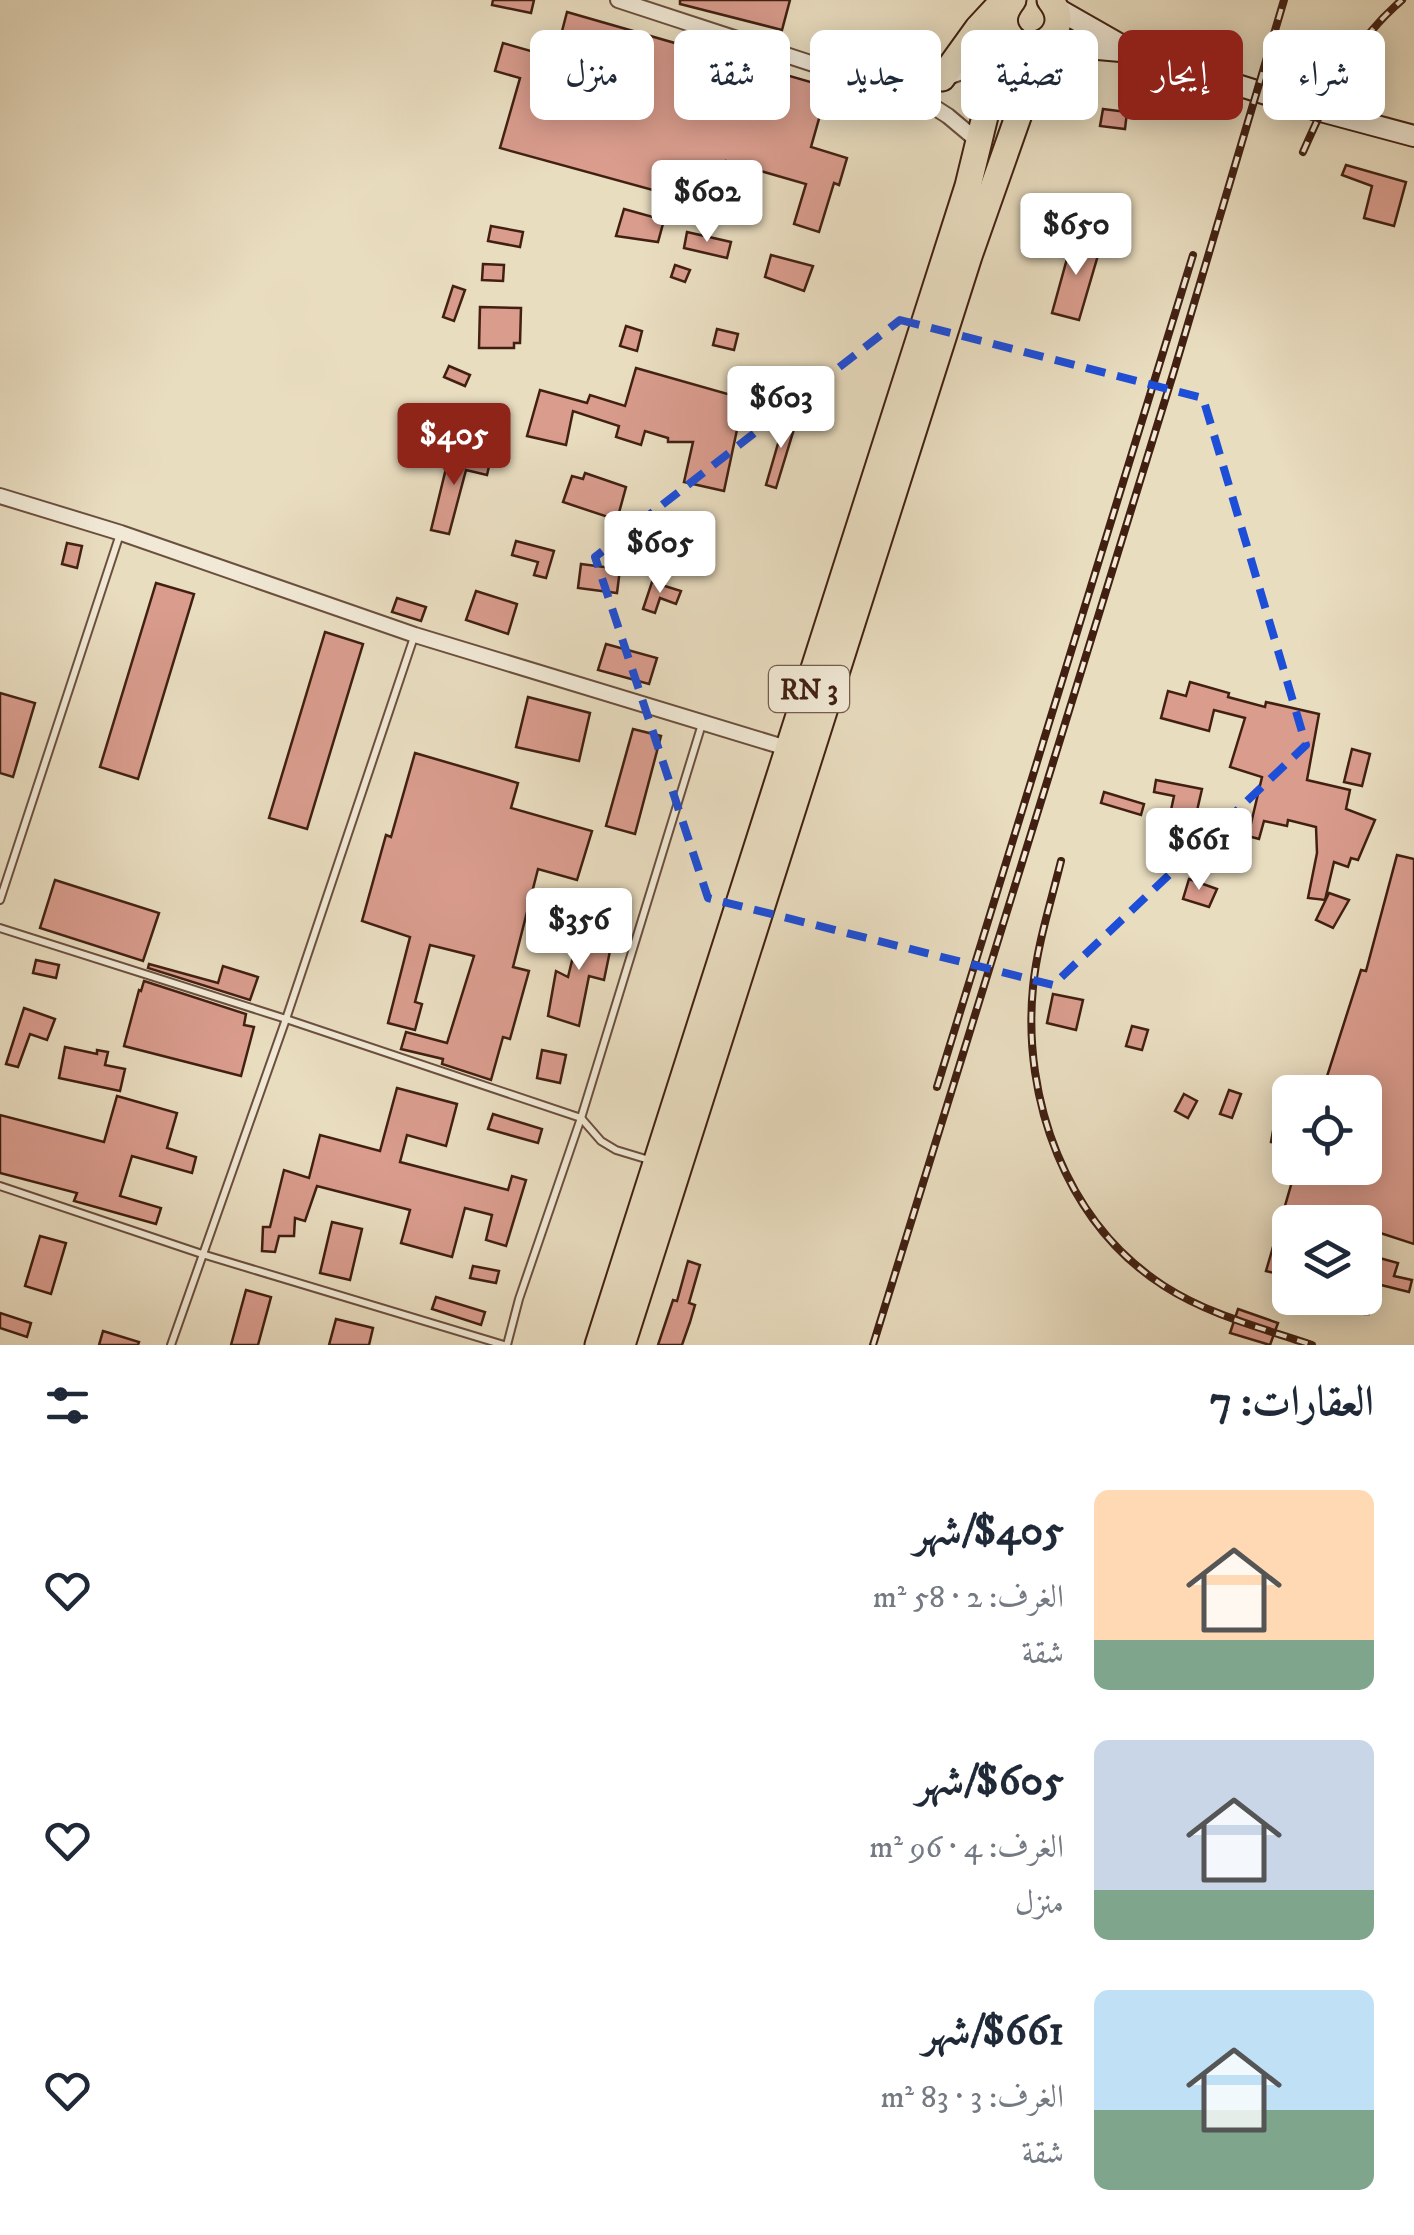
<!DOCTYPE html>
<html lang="ar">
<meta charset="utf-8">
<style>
:root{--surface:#fff;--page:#f2f2f3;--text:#1f2937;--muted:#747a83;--accent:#8f2418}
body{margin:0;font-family:"IM FELL DW Pica",Amiri,serif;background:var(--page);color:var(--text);direction:rtl;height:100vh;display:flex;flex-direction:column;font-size:38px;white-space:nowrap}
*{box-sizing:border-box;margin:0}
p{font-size:32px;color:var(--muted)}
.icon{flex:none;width:55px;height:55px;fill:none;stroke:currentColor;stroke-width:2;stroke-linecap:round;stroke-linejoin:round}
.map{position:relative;height:1345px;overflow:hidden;direction:ltr}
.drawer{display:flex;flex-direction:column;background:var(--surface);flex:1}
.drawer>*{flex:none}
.hud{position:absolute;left:30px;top:30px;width:1355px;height:90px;direction:rtl;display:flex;gap:20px}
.buttons{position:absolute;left:1272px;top:1075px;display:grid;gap:20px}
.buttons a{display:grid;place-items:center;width:110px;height:110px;border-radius:15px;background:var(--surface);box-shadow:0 5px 25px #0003;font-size:50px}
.price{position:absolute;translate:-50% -85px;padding:0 22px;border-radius:10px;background:#fff;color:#222;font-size:32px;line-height:65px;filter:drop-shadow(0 2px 5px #0008)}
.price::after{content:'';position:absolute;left:50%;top:60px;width:30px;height:22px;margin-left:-15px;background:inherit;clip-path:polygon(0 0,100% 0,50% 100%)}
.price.active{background:var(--accent);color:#fff}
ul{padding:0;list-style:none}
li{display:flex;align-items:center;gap:30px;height:250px;padding:0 40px}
li span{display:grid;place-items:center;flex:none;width:280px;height:200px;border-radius:15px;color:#555}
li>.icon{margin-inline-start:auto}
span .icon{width:120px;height:120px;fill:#fffc;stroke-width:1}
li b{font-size:42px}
h2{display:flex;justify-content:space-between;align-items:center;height:120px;padding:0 40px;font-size:42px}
.chip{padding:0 35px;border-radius:15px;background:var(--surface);box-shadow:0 5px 25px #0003;font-size:35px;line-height:90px}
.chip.active{background:var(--accent);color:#fff}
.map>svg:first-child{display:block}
</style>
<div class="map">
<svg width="1414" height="1345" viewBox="0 0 1414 1345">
<rect width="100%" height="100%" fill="#e9ddc0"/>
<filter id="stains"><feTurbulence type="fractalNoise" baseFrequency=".002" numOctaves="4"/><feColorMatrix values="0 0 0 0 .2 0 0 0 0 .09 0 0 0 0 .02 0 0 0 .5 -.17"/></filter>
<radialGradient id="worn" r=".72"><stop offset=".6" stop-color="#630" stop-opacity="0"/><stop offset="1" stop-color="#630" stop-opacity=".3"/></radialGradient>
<!-- building -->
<g fill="#d99c8d" stroke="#412012" stroke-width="2.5">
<polygon points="493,0 534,0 531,13 492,5"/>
<polygon points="680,0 790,0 782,30 680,4"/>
<polygon points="567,12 828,87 811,147 847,158 839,185 834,183 819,232 794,224 806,184 726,161 719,186 728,189 722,209 500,148 520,78 495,71 503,43 555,58"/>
<polygon points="1103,109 1127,112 1125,129 1100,126"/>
<polygon points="1346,165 1406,182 1394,226 1364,218 1372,186 1342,175"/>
<polygon points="624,209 664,220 658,242 616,236"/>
<polygon points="491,226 523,232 520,247 488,241"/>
<polygon points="687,232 731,242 727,258 684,248"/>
<polygon points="1073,237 1101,245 1079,320 1052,313"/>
<polygon points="771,255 813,266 804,291 765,277"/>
<polygon points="483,264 504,265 503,281 482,280"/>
<polygon points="675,265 690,270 685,282 671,277"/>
<polygon points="453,286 465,290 454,321 443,317"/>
<polygon points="480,307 521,308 520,343 514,343 514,348 479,348"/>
<polygon points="626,326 642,331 637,351 620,346"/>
<polygon points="717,329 738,334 734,350 713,345"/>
<polygon points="449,366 470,375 465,386 444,377"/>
<polygon points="636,368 749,400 742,426 738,425 724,491 684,482 693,442 668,442 668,438 645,431 641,445 616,437 619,426 573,411 566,445 527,436 540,390 587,403 590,395 625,406"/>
<polygon points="786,416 797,419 776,488 766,485"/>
<polygon points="450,452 490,462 487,475 466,470 449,534 431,530"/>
<polygon points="585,473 626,487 617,520 563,502 572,476 583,479"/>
<polygon points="516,541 554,551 546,578 534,575 538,562 512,555"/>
<polygon points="67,543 82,546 77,568 62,564"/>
<polygon points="581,564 620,569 617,593 578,588"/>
<polygon points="652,582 681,591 676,604 660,598 655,613 643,609"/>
<polygon points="156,583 194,594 138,779 100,767"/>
<polygon points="476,591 517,604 508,634 466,620"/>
<polygon points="397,598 426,607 421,621 392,612"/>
<polygon points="325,632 363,644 307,829 269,818"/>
<polygon points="606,644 657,658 649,684 598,670"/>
<polygon points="1190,682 1229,693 1228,697 1265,707 1266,702 1319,714 1307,780 1350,790 1346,809 1375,820 1358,860 1351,858 1348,867 1334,862 1325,900 1308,898 1317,853 1316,827 1288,820 1287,826 1264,821 1259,839 1248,836 1262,777 1230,767 1245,718 1214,710 1209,731 1161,718 1168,691 1186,696"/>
<polygon points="0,693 35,703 13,777 0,773"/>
<polygon points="528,697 590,713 579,761 516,747"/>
<polygon points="633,729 661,736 635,834 606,826"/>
<polygon points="1352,749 1370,754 1362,786 1344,782"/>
<polygon points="415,753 518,783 511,808 592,831 577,880 538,869 513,967 529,971 510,1039 503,1037 491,1080 442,1064 443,1059 401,1049 406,1032 447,1043 474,956 430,945 415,1002 422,1004 415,1030 388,1023 410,937 362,921 386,835 391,837"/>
<polygon points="1156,780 1202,789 1196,815 1171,810 1174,796 1154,792"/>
<polygon points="1104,792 1144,804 1141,815 1101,803"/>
<polygon points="1397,855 1414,859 1414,1244 1365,1228 1365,1222 1290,1222 1290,1277 1266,1271 1296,1168 1365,1168 1365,1092 1322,1092 1361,970 1366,971"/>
<polygon points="1189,879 1217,889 1209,907 1183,899"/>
<polygon points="55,880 159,913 143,961 40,928"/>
<polygon points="1329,893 1349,900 1333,928 1316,920"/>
<polygon points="583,916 604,921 598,948 610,951 604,980 589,976 579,1026 548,1016 556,971 568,977"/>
<polygon points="36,960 59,965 56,978 33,973"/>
<polygon points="149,964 218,983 223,966 258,977 250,1000 148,968"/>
<polygon points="144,981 246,1014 244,1025 254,1027 241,1076 124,1046 139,990 141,991"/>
<polygon points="1053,994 1083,1000 1076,1030 1047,1023"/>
<polygon points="24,1008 55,1019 47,1040 30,1034 18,1067 6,1064"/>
<polygon points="1132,1026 1148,1030 1142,1050 1126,1046"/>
<polygon points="65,1047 97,1054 97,1050 108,1052 105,1065 125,1069 120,1091 59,1078"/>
<polygon points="542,1050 566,1055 560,1083 537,1078"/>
<polygon points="397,1088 457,1104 446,1146 407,1135 400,1162 508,1190 512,1176 526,1180 506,1246 486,1240 492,1215 465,1208 452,1257 401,1243 410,1210 317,1186 305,1221 295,1218 294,1236 279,1236 275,1252 262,1251 263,1227 270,1227 284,1170 309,1178 320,1135 380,1151"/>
<polygon points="1229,1090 1241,1094 1232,1118 1220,1114"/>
<polygon points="1184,1094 1197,1101 1188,1118 1175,1111"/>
<polygon points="117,1096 177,1113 167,1148 196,1157 192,1173 132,1156 120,1196 161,1208 156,1224 74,1201 77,1193 0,1173 0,1115 104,1142"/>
<polygon points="493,1114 542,1129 538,1143 488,1129"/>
<polygon points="1276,1115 1288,1117 1283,1145 1271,1142"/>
<polygon points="332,1222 362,1229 350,1280 320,1273"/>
<polygon points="40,1236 66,1243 51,1294 25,1286"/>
<polygon points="1365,1254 1398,1263 1394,1276 1412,1280 1409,1292 1377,1284 1369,1314 1365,1314"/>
<polygon points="688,1261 700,1265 689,1303 695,1305 690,1322 682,1345 658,1345 673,1300 677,1301"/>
<polygon points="473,1266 499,1271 496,1283 470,1278"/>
<polygon points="246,1290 271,1297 258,1345 231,1345"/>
<polygon points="436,1297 485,1312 481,1325 432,1309"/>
<polygon points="1238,1309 1278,1323 1270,1345 1230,1333"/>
<polygon points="0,1313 31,1323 27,1337 0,1328"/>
<polygon points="336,1319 373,1328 369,1345 329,1345"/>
<polygon points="103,1331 139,1342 138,1345 99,1345"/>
</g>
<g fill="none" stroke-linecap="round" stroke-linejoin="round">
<defs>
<g id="lane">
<polyline points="0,900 120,534"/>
<polyline points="0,928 286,1019 581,1118 601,1141 616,1150 649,1160"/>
<polyline points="0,1186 202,1254 504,1345"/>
<polyline points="171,1345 286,1019 414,637"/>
<polyline points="507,1345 519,1299 581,1118 702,724"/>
</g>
<g id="street">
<polyline points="618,0 850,76 909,91 948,116 979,142"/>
<polyline points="909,91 1001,58"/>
<polyline points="0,496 121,533 415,635 790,749"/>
</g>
<g id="secondary">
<polyline points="1056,8 1126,48"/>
<polyline points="1041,44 1132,52 1317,110 1414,136"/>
</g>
<g id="highway">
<path d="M1013 0C1006 9 1002 18 1006 29 1021 66 1079 35 1050 0"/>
<polyline points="942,78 978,28 1004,0"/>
<polyline points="598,1345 968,186 1006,30"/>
<polyline points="622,1345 969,256 1032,77 1038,45"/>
</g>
</defs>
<!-- lane casing -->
<use href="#lane" stroke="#6b4f3e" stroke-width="10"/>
<!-- street casing -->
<use href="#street" stroke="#6b4f3e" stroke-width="18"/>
<!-- secondary casing -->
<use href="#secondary" stroke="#412012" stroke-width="24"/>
<!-- highway casing -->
<use href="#highway" stroke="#412012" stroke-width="29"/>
<!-- lane -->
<use href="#lane" stroke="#f1e9d6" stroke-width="6"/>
<!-- street -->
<use href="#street" stroke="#f1e9d6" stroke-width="14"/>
<!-- secondary -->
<use href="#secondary" stroke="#f1e9d6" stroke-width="20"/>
<!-- highway -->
<use href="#highway" stroke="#e9ddc0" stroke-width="25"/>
<defs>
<g id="rail">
<path d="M1303 152C1329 93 1352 43 1402 0"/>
<path d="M1061 861C1051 902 1037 945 1033 987 1022 1099 1066 1223 1164 1286 1209 1315 1262 1328 1312 1345"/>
<polyline points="937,1087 1193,255"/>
<polyline points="873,1345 1174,371 1284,0"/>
</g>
</defs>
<!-- rail casing -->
<use href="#rail" stroke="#412012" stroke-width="8"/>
<!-- rail -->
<use href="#rail" stroke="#f1e9d6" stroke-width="4" stroke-dasharray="11" stroke-linecap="butt"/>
</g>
<!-- marked area -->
<path fill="none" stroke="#1d4ed8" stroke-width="8" stroke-dasharray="20 12" stroke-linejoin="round" d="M900 320 1203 398 1306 745 1053 985 708 898 595 557Z"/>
<g text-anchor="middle" stroke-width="10" stroke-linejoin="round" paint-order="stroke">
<!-- shield labels -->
<rect fill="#f1e9d6" stroke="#765c4d" stroke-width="2.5" x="769" y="666" width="80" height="46" rx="8"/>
<g font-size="28" font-weight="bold" fill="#412012">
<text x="809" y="699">RN 3</text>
</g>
</g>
<rect width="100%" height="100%" filter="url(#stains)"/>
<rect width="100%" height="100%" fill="url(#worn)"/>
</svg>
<div class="buttons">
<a><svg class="icon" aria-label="locate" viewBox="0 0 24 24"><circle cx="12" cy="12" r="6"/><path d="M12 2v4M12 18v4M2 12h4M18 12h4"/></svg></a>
<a><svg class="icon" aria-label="layers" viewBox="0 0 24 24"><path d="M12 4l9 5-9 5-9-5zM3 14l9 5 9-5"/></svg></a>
</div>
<b class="price" style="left:707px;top:245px">$602</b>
<b class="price" style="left:1076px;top:278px">$650</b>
<b class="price" style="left:781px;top:451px">$603</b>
<b class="price active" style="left:454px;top:488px">$405</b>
<b class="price" style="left:660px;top:596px">$605</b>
<b class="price" style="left:1199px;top:893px">$661</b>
<b class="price" style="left:579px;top:973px">$356</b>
<div class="hud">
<a class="chip">شراء</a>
<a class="chip active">إيجار</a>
<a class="chip">تصفية</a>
<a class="chip">جديد</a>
<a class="chip">شقة</a>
<a class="chip">منزل</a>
</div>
</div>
<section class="drawer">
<h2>العقارات: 7<svg class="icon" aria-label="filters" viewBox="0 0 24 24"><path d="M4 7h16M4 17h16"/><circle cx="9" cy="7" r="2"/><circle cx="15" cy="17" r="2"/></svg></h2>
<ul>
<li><span style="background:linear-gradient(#ffd9b3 75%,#7fa58c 0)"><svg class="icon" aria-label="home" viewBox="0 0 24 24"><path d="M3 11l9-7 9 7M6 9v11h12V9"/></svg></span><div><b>$405/شهر</b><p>الغرف: 2 · 58 m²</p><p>شقة</p></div><svg class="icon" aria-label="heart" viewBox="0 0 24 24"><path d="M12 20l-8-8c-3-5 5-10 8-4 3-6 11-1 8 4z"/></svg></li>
<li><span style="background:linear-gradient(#c9d6e8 75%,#7fa58c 0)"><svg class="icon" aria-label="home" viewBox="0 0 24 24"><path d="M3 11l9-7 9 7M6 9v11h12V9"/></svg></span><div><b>$605/شهر</b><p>الغرف: 4 · 96 m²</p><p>منزل</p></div><svg class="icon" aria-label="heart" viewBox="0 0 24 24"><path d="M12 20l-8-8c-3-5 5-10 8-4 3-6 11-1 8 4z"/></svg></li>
<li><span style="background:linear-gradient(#bfe0f5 60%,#7fa58c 0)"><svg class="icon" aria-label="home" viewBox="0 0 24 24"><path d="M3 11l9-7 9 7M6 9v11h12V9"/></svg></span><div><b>$661/شهر</b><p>الغرف: 3 · 83 m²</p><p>شقة</p></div><svg class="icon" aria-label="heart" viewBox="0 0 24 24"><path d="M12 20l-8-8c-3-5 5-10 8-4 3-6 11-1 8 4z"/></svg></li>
</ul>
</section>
